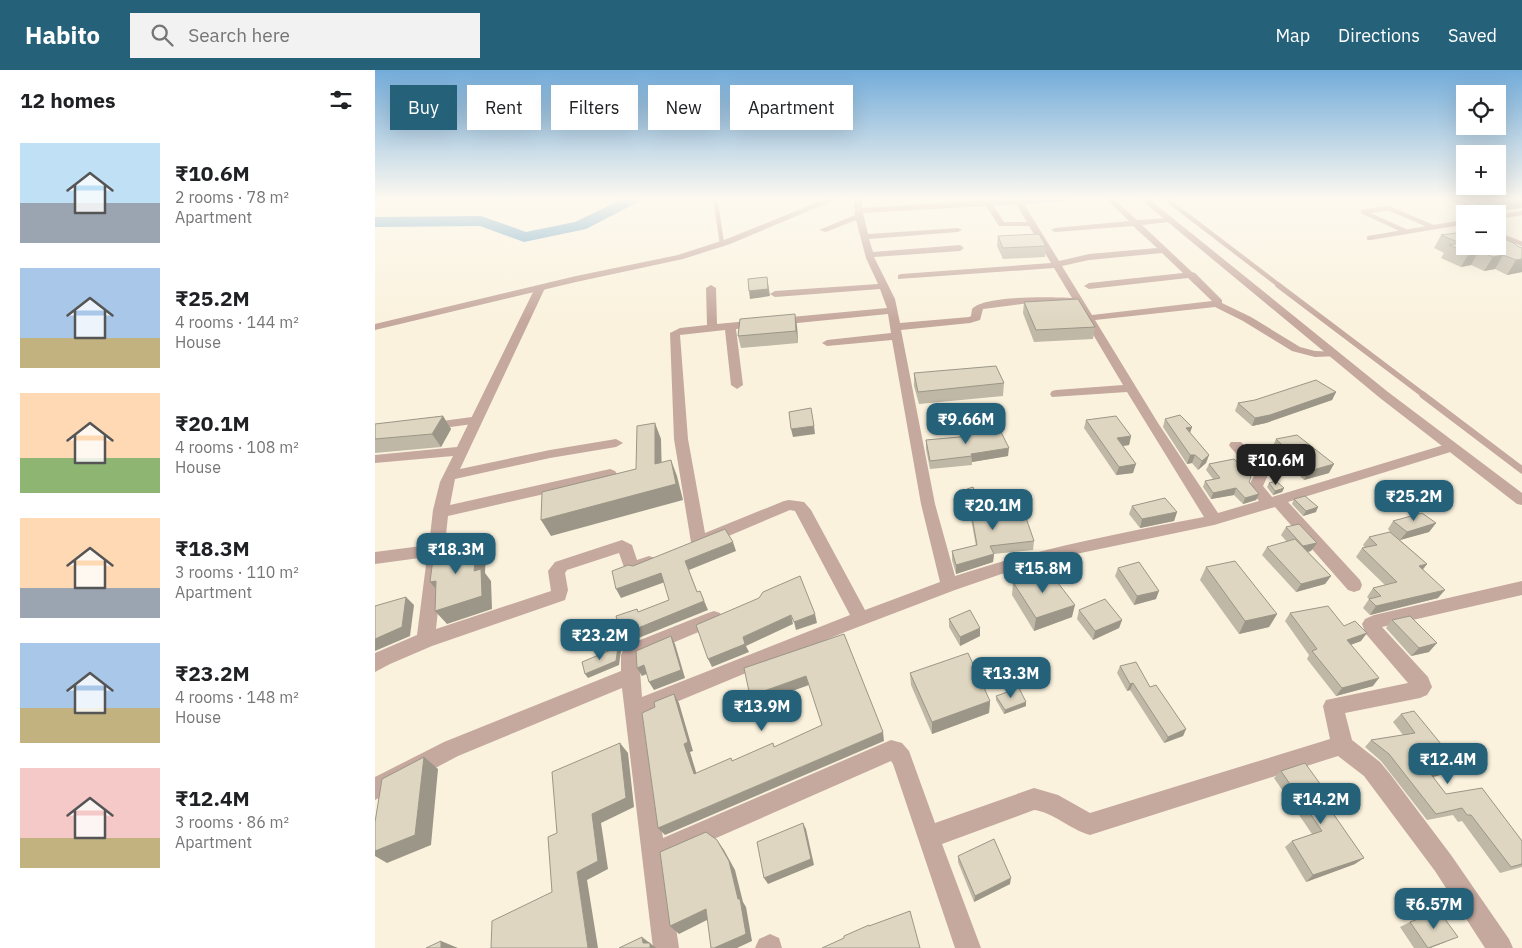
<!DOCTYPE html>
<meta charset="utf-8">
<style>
:root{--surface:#fff;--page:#f2f2f2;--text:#202124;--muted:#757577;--accent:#256279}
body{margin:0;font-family:"IBM Plex Sans",sans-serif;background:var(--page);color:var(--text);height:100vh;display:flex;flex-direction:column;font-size:19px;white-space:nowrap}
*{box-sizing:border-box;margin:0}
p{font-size:16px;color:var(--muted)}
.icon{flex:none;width:28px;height:28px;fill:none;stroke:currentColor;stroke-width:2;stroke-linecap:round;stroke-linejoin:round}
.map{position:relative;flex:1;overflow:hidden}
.sheet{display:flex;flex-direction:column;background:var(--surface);width:375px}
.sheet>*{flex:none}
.top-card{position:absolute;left:15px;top:15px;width:475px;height:45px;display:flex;gap:10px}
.controls{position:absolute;left:1081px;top:15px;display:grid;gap:10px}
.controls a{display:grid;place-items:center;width:50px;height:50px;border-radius:0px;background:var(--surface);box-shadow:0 5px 20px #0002;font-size:25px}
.price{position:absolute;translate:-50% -42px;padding:0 11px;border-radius:10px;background:var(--accent);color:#fff;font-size:16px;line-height:32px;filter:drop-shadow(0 1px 2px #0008)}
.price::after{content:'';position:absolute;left:50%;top:30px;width:15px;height:11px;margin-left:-8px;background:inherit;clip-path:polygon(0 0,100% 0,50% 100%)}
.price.active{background:#222;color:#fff}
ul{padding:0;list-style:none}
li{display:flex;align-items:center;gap:15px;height:125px;padding:0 20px}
li span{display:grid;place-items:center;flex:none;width:140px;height:100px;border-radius:0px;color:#555}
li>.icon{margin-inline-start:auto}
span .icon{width:60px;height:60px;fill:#fffc;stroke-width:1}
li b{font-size:21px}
h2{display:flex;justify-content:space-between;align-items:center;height:60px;padding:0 20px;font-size:21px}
.tag{padding:0 18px;border-radius:0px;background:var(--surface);box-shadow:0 5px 20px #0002;font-size:18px;line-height:45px}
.tag.active{background:var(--accent);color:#fff}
header{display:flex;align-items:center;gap:30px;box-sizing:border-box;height:70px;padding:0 25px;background:var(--accent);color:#fff}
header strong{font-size:24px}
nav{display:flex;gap:28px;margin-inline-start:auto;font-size:18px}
.search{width:350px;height:45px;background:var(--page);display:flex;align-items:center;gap:12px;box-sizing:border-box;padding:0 18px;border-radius:0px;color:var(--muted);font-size:19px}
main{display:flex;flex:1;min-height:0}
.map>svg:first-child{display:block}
</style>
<header>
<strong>Habito</strong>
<div class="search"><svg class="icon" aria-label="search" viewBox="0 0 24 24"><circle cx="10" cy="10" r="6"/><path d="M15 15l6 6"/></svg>Search here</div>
<nav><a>Map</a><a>Directions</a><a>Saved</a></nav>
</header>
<main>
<section class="sheet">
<h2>12 homes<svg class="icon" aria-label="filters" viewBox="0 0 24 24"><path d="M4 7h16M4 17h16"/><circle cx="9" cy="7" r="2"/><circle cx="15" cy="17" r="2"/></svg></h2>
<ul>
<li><span style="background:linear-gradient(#bfe0f5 60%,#9aa5b1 0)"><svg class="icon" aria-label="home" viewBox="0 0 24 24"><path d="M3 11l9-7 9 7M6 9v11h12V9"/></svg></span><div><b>₹10.6M</b><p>2 rooms · 78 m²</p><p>Apartment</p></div></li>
<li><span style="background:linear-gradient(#a9c7e8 70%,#c2b280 0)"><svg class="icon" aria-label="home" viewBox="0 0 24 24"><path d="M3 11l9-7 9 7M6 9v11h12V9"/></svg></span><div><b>₹25.2M</b><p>4 rooms · 144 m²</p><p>House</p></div></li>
<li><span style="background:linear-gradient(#ffd9b3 65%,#8fb573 0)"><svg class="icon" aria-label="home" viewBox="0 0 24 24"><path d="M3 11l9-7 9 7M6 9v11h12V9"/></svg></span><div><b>₹20.1M</b><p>4 rooms · 108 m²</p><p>House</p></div></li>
<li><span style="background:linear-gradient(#ffd9b3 70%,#9aa5b1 0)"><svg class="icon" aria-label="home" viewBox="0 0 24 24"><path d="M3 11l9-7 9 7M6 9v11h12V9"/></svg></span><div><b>₹18.3M</b><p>3 rooms · 110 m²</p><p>Apartment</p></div></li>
<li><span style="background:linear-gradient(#a9c7e8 65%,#c2b280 0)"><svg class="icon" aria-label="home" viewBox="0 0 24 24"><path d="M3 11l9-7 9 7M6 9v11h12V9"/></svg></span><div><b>₹23.2M</b><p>4 rooms · 148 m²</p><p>House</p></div></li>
<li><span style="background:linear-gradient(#f6c9c9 70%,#c2b280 0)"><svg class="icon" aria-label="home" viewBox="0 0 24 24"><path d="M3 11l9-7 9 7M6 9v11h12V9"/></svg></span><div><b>₹12.4M</b><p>3 rooms · 86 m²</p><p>Apartment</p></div></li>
</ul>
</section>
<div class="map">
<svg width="1147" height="878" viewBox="0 0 1147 878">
<rect width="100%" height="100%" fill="#faf2dd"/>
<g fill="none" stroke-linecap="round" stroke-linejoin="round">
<!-- river -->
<polygon fill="#65a0c5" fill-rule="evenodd" points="247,129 265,129 263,132 211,159 149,172 105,156 0,157 0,147 106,146 151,162 200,152"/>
<!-- service-far2 -->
<g stroke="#c5a89e" stroke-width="4.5">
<polyline points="791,129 905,216"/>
<polyline points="1077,129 1114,144"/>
<polyline points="341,133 347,174"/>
<polyline points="1122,147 1147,143"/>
<polyline points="1030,161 988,142 1013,138 1058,157"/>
<polyline points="1122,164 1147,174"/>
<polyline points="994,168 1090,152"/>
</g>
<!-- service-far1 -->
<polyline stroke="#c5a89e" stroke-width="5.5" points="903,215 1050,326"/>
<!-- service -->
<g stroke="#c5a89e" stroke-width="7">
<polyline points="1048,325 1147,400"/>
<polyline points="64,355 101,350"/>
</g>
<!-- minor -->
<g fill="#c5a89e" fill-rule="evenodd">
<path d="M479 129H487V138L638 129H697L693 131 649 134 684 191 714 184 782 178 758 156 680 162 676 160 680 158 754 151 731 129H739L762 150 797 148 798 150 794 152 767 155 817 202 820 203 847 230V233L876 247 925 277 940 281 962 282 964 284 962 286 940 287 917 281 868 251 840 237 720 250 783 353 843 443 884 431 873 417 880 404 856 378 854 375 856 372H866L892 400 894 403 888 416 897 427 1072 374 1077 373 1084 377 1082 380 913 432 985 510 987 515 985 520 979 522 973 520 900 437 893 439 839 455 701 484 638 500 580 520 470 562 270 645 288 768 516 670 527 673 534 681 560 753 659 718 683 725 715 743 955 669 948 636 951 630 1033 613 991 564 987 554 990 549 999 545 1147 511V525L1007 557 1053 607 1057 617 1052 625 1045 628 970 643 977 670 1005 692 1015 704 1076 785 1134 869 1138 878H1110L1060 801 989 706 963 686 715 765C694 759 678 742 659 740L567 774 606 878H580L518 694 516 691 291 790 304 878H278L247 618 83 686 0 730V707L69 672 246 601V585L250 576 333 543 339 541 345 543 348 548 345 553 264 587 267 627 475 545 420 441 415 440 330 476 324 478 318 476 316 472 299 369 295 263 305 258 332 255 331 218 336 215 341 218 342 254 512 238 505 219 400 227 395 224 400 221 503 214 491 188 481 150 451 162 444 160 480 145ZM641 134 652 152H629L619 136ZM611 136 624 156H654L676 193 526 204 523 205V209L679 198 697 228C677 227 609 225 597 239L596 246 594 247 525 253 520 229 499 187 585 181 589 178 585 175 498 182 494 169 583 162 587 160 583 158 493 164 488 143ZM787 183 808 203 714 213 709 216 714 219 813 208 837 231 717 245 687 196 714 190ZM654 233 700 234 748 315 681 320 677 321 675 324 677 327 752 322 829 447C745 463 662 479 580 506L560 434 526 260 595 253 605 250 608 239ZM513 244 516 263 452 270 447 273 452 276 517 270 546 434 565 512 490 540 436 440 429 432 414 430 409 431 330 463 313 369 305 265 350 260 356 315 362 319 368 315 361 259Z"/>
<path d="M165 215 170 218 85 399 175 380 241 369 248 373 241 377 175 388 80 409 75 435 235 399 240 401 242 404 240 407 235 409 73 446 61 559 176 521 173 501 180 492 247 470 257 475 262 490 274 486 280 488 282 492C276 503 261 504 250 500L244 483 192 500 190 503 193 520 190 530 57 576 15 594 0 602V583L42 565 52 487 0 494V482L54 475 58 440 65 412 78 386 0 393V385L82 377 160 218Z"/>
<polygon points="395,864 404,868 407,878 380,878 384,869"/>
</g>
<!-- tertiary -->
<g fill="#c5a89e" fill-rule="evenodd">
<polygon points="451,129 462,129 355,174 308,189 201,212 0,260 0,254 201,206 303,185 349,170"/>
<polygon points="765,129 774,129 1013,322 1147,423 1147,435 1142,434 1005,328"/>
</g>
</g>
<!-- wall -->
<g fill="#bfb8a6">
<polygon points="1088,129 1147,129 1117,142"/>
<polygon points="1066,165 1139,173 1147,202 1132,205 1120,199 1109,201 1096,195 1086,197 1066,188 1069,183 1059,178"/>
<polygon points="623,166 671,176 670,187 628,189 622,176"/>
<polygon points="649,232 720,257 718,269 659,272 648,243"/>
<polygon points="422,256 423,273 366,278 363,266"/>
<polygon points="539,303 629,313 628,326 544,334 539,316"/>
<polygon points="961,322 957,330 891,353 877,356 860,341 863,333"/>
<polygon points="68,346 76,359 66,377 0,383 0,354"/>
<polygon points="790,349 817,357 815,363 834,385 831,393 823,400 817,393 812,394 788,357"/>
<polygon points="711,350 756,366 754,375 747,376 758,403 741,405 709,358"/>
<polygon points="594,364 633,386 597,392 597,395 555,399 551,379 551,370 594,366"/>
<polygon points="901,369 954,403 929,410 897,378"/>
<polygon points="834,394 874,412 884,424 881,430 868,434 859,425 836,429 828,417 830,411 838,409 831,400"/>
<polygon points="894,413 909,418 907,422 898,425 892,417"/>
<polygon points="592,419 608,443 623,445 659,471 658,480 619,484 618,492 581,504 577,490 577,481 601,476 592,427"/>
<polygon points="919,429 941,442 928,446 917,434"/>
<polygon points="757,436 802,442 799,451 765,458 754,444"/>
<polygon points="1018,451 1061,453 1054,462 1025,470 1052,494 1048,499 1063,528 995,545 988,538 994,529 992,527 998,518 1010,515 981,487 987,478 990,478 988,475 994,467 1015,462 1013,459"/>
<polygon points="911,457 936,481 933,482 956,506 950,514 921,522 887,485 892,477 912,472 906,465"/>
<polygon points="831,497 902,544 894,557 864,564 825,510"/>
<polygon points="743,498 781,529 759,535 740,506"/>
<polygon points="638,512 697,547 659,561 637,525"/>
<polygon points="704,540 747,550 744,558 718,570 702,549"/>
<polygon points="915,543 969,556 986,571 976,575 998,616 961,626 932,589 934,585 910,551"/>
<polygon points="574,549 605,566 585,576 574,557"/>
<polygon points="1017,550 1054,582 1036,586 1011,558"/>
<polygon points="745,596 811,659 808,666 789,673 755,620 752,621 742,603"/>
<polygon points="535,603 615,631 614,643 557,664 536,615"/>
<polygon points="621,626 651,636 629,644 621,630"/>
<polygon points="1026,644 1076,702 1058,707 1071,724 1147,771 1147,797 1125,803 1087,751 1083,752 1078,745 1052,750 1006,691 990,677 996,670 1028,665 1018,652"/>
<polygon points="906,701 964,740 959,744 980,794 931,812 910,777 917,771 937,764 899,708"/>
<polygon points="583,786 635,814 599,832 583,792"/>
<polygon points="1035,852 1071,872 1055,878 1039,878 1025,857"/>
</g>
<!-- shaded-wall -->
<g fill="#9b9687">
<polygon points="1147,129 1147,138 1117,142 1123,132"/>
<polygon points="1104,181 1096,195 1086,197 1094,183"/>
<polygon points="1128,185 1120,199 1109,201 1118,187"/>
<polygon points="1147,189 1147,202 1132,205 1141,190"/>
<polygon points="392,207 395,226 375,229 374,221"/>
<polygon points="420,244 422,256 423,273 421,261"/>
<polygon points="961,322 957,330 891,353 877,356 880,348"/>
<polygon points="68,346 76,359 66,377 57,364"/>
<polygon points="280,353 286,369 287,410 280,394"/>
<polygon points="439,356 440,364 418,367 416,359"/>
<polygon points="817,357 814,365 811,358"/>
<polygon points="756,366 754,375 740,377 742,368"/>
<polygon points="634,378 633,386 597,392 596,384"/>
<polygon points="815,385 820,385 817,393 812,394"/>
<polygon points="834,385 831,393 823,400 827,391"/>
<polygon points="296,390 302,406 308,430 176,466 166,450"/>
<polygon points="761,394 758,403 741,405 744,397"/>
<polygon points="959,394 954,403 929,410 934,401"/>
<polygon points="861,418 859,425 836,429 838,423"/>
<polygon points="909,418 907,422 898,425 900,421"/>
<polygon points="884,424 881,430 868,434 870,428"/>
<polygon points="943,437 941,442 928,446 931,441"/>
<polygon points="802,442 799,451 765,458 767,449"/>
<polygon points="1061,453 1054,462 1025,470 1032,462"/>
<polygon points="102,469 111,482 110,503 116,511 117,539 72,554 60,541 99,501"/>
<polygon points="358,472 361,481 314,500 326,531 310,491"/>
<polygon points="942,473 936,481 923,484 928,476"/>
<polygon points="619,484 618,492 581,504 581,495"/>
<polygon points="1052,494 1045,503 1044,496"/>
<polygon points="286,503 290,512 246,528 241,519"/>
<polygon points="956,506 950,514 921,522 926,514"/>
<polygon points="61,511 66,525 55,512"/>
<polygon points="1070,520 1063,528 995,545 1001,536"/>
<polygon points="325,521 333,540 251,573 246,565"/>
<polygon points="784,521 781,529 759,535 762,526"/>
<polygon points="31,527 39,535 35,566 0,581 0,569"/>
<polygon points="700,535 697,547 659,561 661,548"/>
<polygon points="440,544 442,553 421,560 419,552"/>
<polygon points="902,544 894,557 864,564 870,551"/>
<polygon points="416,545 418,554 371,576 374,582 337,597 333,589 368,567"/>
<polygon points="747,550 744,558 718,570 720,561"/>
<polygon points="605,558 605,566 585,576 585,567"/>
<polygon points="992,563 986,571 966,578 972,570"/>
<polygon points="296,566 300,574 310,608 279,620 274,612"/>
<polygon points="1062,573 1054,582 1036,586 1044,578"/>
<polygon points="243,577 246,581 244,595 213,608 210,604"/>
<polygon points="269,595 274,603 267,606 262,598"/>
<polygon points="431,606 434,615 379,635 375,626"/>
<polygon points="1004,608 998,616 961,626 967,618"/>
<polygon points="758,613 755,620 752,621 755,614"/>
<polygon points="299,624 304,633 318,681 315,682 324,712 319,704 309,674"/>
<polygon points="615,631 614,643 557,664 557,652"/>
<polygon points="651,632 651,636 629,644 630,640"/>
<polygon points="811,659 808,666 789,673 793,667"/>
<polygon points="508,662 509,671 290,765 283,758"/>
<polygon points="245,673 253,683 259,737 226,753 233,799 212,810 223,878 213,878 202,802 217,744"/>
<polygon points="49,687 63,699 56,775 12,793 0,786 0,781"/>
<polygon points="1084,696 1076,702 1047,710 1055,703"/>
<polygon points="428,753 431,759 439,795 393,814 389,808"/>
<polygon points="342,770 349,780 360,800 368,832 371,837 377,871 362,878 339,878 363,829"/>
<polygon points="989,788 980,794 931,812 938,805"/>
<polygon points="636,808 635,814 599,832 600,826"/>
<polygon points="331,839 338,847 304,864 295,856"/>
<polygon points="267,867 276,874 281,878 275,878 268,873"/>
<polygon points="1083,867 1055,878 1053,878"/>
<polygon points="66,871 83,878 66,878"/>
</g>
<!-- building -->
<g fill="#ded6c1" stroke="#9b9687">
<polygon points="1115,129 1146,129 1123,132"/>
<polygon points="1090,162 1090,176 1122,176 1122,166 1139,173 1142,176 1147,178 1147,189 1141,190 1128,185 1118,187 1104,181 1094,183 1074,175 1085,173 1066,165"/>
<polygon points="664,164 671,176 628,178 623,166"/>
<polygon points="392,207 393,219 374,221 373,209"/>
<polygon points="703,229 720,257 661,260 649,232"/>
<polygon points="420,244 421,261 363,266 365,249"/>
<polygon points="621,296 629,313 543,322 539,303"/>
<polygon points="941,310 961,322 895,345 880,348 863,333 880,330"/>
<polygon points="436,338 439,356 416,359 414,342"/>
<polygon points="805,345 817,357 811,358 834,385 827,391 820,385 815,385 790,349"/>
<polygon points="68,346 57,364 0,369 0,354"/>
<polygon points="741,346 756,366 742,368 761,394 744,397 711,350"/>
<polygon points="280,353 280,394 296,390 301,414 166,450 167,422 261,399 262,356"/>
<polygon points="625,360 634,378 596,384 597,386 555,391 551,370 595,366 594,364"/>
<polygon points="922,365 959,394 934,401 901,369"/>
<polygon points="859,389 876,407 874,412 884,424 870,428 861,418 838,423 830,411 845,408 834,394"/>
<polygon points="901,411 909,418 900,421 894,413"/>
<polygon points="598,417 608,443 622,442 623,445 649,442 659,471 615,476 619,484 581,495 577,481 602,475 592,419"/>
<polygon points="930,426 943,437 931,441 919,429"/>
<polygon points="790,428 802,442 767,449 757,436"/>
<polygon points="1047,443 1061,453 1032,462 1018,451"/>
<polygon points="924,454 942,473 928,476 911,457"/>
<polygon points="350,459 358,472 310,491 322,522 325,521 329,531 246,565 241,546 262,539 263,542 294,530 286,503 241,519 237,501 253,495 258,496"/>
<polygon points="1015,462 1052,494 1044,496 1070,520 1001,536 994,529 1006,526 998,518 1022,512 987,478 1002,475 994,467"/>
<polygon points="102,469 99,501 106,499 107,526 60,541 61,511 55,512 59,481"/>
<polygon points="920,469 956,506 926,514 892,477"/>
<polygon points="860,491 902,544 870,551 831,497"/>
<polygon points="764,492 784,521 762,526 743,498"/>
<polygon points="673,500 700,535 661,548 638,512"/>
<polygon points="425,506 440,544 419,552 416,545 368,567 370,574 333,589 321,555 384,528 388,522"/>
<polygon points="31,527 27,557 0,569 0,536"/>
<polygon points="730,529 747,550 720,561 704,540"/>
<polygon points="953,536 969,556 980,551 992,563 972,570 1004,608 967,618 937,581 942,579 915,543"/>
<polygon points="595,540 605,558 585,567 574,549"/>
<polygon points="1035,546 1062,573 1044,578 1017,550"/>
<polygon points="469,564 508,662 283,758 267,643 280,637 279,632 299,624 313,672 309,674 319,704 356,688 357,691 398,673 399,677 447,655 431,606 375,626 369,598"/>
<polygon points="296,566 306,600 274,612 269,595 262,598 261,581"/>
<polygon points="243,577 241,591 210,604 207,592"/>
<polygon points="593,583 615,631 557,652 535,603"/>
<polygon points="761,592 775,617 781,615 811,659 793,667 758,613 755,614 745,596"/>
<polygon points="644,618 651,632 630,640 621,626"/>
<polygon points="1039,641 1084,696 1055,703 1071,724 1107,718 1147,771 1147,794 1136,797 1096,745 1092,745 1087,738 1061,744 1014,684 996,670 1040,663 1026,644"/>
<polygon points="245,673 251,728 217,744 223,791 202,802 213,878 116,878 117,851 177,822 173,767 182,763 177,702"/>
<polygon points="49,687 40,765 0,781 0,752 7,709"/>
<polygon points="930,693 964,740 957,742 989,788 938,805 917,771 947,761 906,701"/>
<polygon points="428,753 436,789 389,808 382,772"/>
<polygon points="331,762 342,770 354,791 363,829 365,829 371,864 339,878 336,878 331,839 295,856 285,782"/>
<polygon points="619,769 636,808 600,826 583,786"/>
<polygon points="535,841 545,878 447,878 469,868 469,866 494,855 494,856"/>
<polygon points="1064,841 1083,867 1053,878 1035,852"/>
<polygon points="267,867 268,873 275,873 275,878 244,878"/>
<polygon points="66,871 66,878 51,878"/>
</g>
<!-- sky -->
<linearGradient id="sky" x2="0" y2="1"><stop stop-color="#73acda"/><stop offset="0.51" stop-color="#fdf9f0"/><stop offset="1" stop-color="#fdf9f0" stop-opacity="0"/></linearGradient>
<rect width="1147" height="252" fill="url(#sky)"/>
</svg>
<div class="controls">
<a><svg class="icon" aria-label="locate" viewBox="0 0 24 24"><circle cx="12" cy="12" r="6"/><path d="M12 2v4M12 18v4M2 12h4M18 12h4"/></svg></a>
<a>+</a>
<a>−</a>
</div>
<b class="price" style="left:591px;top:375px">₹9.66M</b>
<b class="price active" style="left:901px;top:416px">₹10.6M</b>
<b class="price" style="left:1039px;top:452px">₹25.2M</b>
<b class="price" style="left:618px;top:461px">₹20.1M</b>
<b class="price" style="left:81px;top:505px">₹18.3M</b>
<b class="price" style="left:668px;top:524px">₹15.8M</b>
<b class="price" style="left:225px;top:591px">₹23.2M</b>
<b class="price" style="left:636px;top:629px">₹13.3M</b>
<b class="price" style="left:387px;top:662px">₹13.9M</b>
<b class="price" style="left:1073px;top:715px">₹12.4M</b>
<b class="price" style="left:946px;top:755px">₹14.2M</b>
<b class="price" style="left:1059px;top:860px">₹6.57M</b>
<div class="top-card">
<a class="tag active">Buy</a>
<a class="tag">Rent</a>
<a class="tag">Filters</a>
<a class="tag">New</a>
<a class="tag">Apartment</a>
</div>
</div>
</main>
